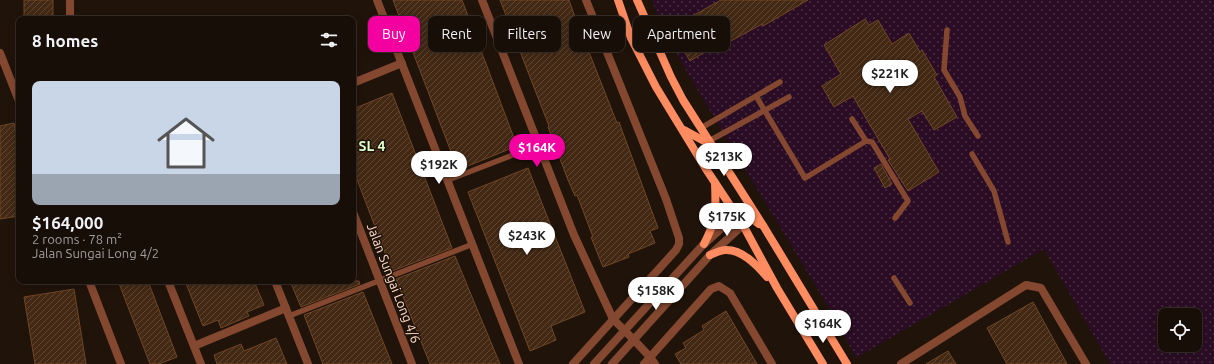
<!DOCTYPE html>
<meta charset="utf-8">
<style>
:root{--surface:#180e08;--page:#251c16;--text:#f1f3f6;--muted:#9f9c9c;--line:#362e29;--accent:#f400a0}
body{margin:0;font-family:Ubuntu,sans-serif;background:var(--page);color:var(--text);height:100vh;display:flex;flex-direction:column;font-size:15px;white-space:nowrap}
*{box-sizing:border-box;margin:0}
p{font-size:13px;color:var(--muted)}
.icon{flex:none;width:22px;height:22px;fill:none;stroke:currentColor;stroke-width:2;stroke-linecap:round;stroke-linejoin:round}
.map{position:relative;flex:1;overflow:hidden}
.side{position:absolute;left:16px;top:16px;width:340px;height:268px;display:flex;flex-direction:column;background:var(--surface);border-radius:8px;box-shadow:0 2px 10px #0003,0 0 0 1px var(--line)}
.side>*{flex:none}
.top-card{position:absolute;left:368px;top:16px;width:380px;height:36px;display:flex;gap:8px}
.buttons{position:absolute;left:1158px;top:308px;display:grid;gap:8px}
.buttons a{display:grid;place-items:center;width:44px;height:44px;border-radius:8px;background:var(--surface);box-shadow:0 2px 10px #0003,0 0 0 1px var(--line);font-size:20px}
.price{position:absolute;translate:-50% -34px;padding:0 9px;border-radius:14px;background:#fff;color:#222;font-size:13px;line-height:26px;filter:drop-shadow(0 1px 2px #0008)}
.price::after{content:'';position:absolute;left:50%;top:24px;width:12px;height:9px;margin-left:-6px;background:inherit;clip-path:polygon(0 0,100% 0,50% 100%)}
.price.active{background:var(--accent);color:#fff}
ul{padding:0;list-style:none}
li{display:grid;align-content:center;gap:8px;height:212px;padding:0 16px}
li span{display:grid;place-items:center;height:124px;border-radius:8px;color:#555}
li>.icon{margin-inline-start:auto}
span .icon{width:72px;height:72px;fill:#fffc;stroke-width:1}
li b{font-size:17px}
h2{display:flex;justify-content:space-between;align-items:center;height:48px;padding:0 16px;font-size:17px}
.chip{padding:0 14px;border-radius:8px;background:var(--surface);box-shadow:0 2px 10px #0003,0 0 0 1px var(--line);font-size:14px;line-height:36px}
.chip.active{background:var(--accent);color:#fff}
.map>svg:first-child{display:block}
</style>
<div class="map">
<svg width="1214" height="364" viewBox="0 0 1214 364">
<defs>
<pattern id="grass-dots" width="8" height="8" patternUnits="userSpaceOnUse"><rect width="8" height="8" fill="#2a0d24"/><path d="M2 2h.1M6 6h.1" fill="none" stroke="#4a3042" stroke-width="1.8" stroke-linecap="round"/></pattern>
<pattern id="building-hatch" width="6" height="6" patternUnits="userSpaceOnUse"><rect width="6" height="6" fill="#432914"/><path d="M-1 1l2-2M0 6l6-6M5 7l2-2" fill="none" stroke="#5f4735"/></pattern>
</defs>
<rect width="100%" height="100%" fill="#20130a"/>
<!-- grass -->
<path fill="url(#grass-dots)" fill-rule="evenodd" d="M652 0H1214V364H1110L1044 249 856 358 836 320 687 72 659 20ZM1165 315H1195V345H1165Z"/>
<!-- building -->
<g fill="url(#building-hatch)" stroke="#714624">
<rect x="24" y="0" width="29" height="19"/>
<polygon points="393,0 462,0 517,146 458,170"/>
<polygon points="500,0 569,0 586,48 587,47 617,123 619,122 658,228 650,231 655,243 628,254 629,257 603,267 591,237 593,237 577,195 575,196 568,180 548,127 549,126"/>
<polygon points="721,0 808,0 763,26 762,24 729,42 727,39 690,61 671,28"/>
<polygon points="865,19 869,25 878,20 892,44 909,33 920,52 922,50 937,75 934,77 957,117 934,130 922,111 908,119 939,172 908,191 888,160 890,159 853,96 834,107 822,86 841,74 824,45"/>
<polygon points="392,93 452,248 392,271 353,169 353,109"/>
<polygon points="14,123 19,153 19,216 0,219 0,126"/>
<polygon points="881,164 892,184 885,188 874,168"/>
<polygon points="528,168 585,312 551,326 556,340 530,351 468,192"/>
<polygon points="455,256 467,285 500,364 430,364 396,279"/>
<polygon points="118,281 148,281 177,357 159,364 150,364"/>
<polygon points="185,281 254,281 264,305 247,312 249,316 221,328 218,320 203,326"/>
<polygon points="290,281 359,281 360,284 301,307"/>
<polygon points="74,289 86,364 35,364 24,297"/>
<polygon points="363,292 392,364 323,364 304,315"/>
<polygon points="1033,302 1067,364 1007,364 987,328"/>
<polygon points="726,311 757,364 681,364 675,354 686,348 683,343 704,330 702,326"/>
<polygon points="276,338 287,364 217,364 214,355 241,344 244,351"/>
<polygon points="948,351 956,364 926,364"/>
</g>
<g fill="none" stroke-linecap="round" stroke-linejoin="round">
<!-- lane -->
<g stroke="#844830" stroke-width="5.5">
<polyline points="947,30 944,70 960,97 965,116 978,136"/>
<polyline points="756,96 805,178 866,141 852,119"/>
<polyline points="701,128 780,82"/>
<polyline points="709,141 789,97"/>
<polyline points="866,141 872,142 908,201 895,218"/>
<polyline points="972,154 994,191 1008,242"/>
<polyline points="448,180 539,145"/>
<polyline points="894,278 910,303"/>
<polyline points="289,316 473,244"/>
</g>
<!-- street -->
<g stroke="#844830" stroke-width="8">
<polyline points="70,0 70,19"/>
<polyline points="377,0 519,364"/>
<polyline points="482,0 574,235 613,319 634,340 650,357 655,364"/>
<polyline points="0,53 19,101"/>
<polyline points="353,83 402,63"/>
<polyline points="353,212 412,364"/>
<polyline points="89,281 121,364"/>
<polyline points="168,281 201,364"/>
<polyline points="275,281 308,364"/>
<polyline points="194,346 286,308"/>
<polyline points="573,364 676,250 679,244 679,238 666,199 586,0"/>
<polyline points="594,364 702,246 736,215"/>
<polyline points="612,364 710,255 743,225"/>
<polyline points="644,364 711,289 719,286 730,293 772,364"/>
<polyline points="901,364 1026,285 1041,288 1086,364"/>
</g>
<!-- secondary -->
<g stroke="#ff8b60" stroke-width="8">
<polyline points="618,0 631,38 656,87 706,169 743,225 777,288 823,364"/>
<polyline points="637,0 671,77 683,100 764,227 847,364"/>
<polyline points="684,130 704,141 709,141"/>
<polyline points="736,215 741,213 747,215 759,224"/>
<path d="M704 244C717 219 716 211 715 183"/>
<path d="M710 255C715 253 721 250 725 250 742 249 757 265 767 277"/>
</g>
</g>
<g text-anchor="middle" stroke-width="3" stroke-linejoin="round" paint-order="stroke">
<!-- street labels -->
<g font-size="13" fill="#ffdcc9" stroke="#20130a">
<text transform="translate(394 283) rotate(69)" y="5">Jalan Sungai Long 4/6</text>
</g>
<!-- neighbourhood labels -->
<g font-size="14" font-weight="bold" fill="#dfffcb" stroke="#20130a">
<text x="372" y="151">SL 4</text>
</g>
</g>
</svg>
<div class="buttons">
<a><svg class="icon" aria-label="locate" viewBox="0 0 24 24"><circle cx="12" cy="12" r="6"/><path d="M12 2v4M12 18v4M2 12h4M18 12h4"/></svg></a>
</div>
<b class="price" style="left:890px;top:94px">$221K</b>
<b class="price active" style="left:537px;top:168px">$164K</b>
<b class="price" style="left:724px;top:177px">$213K</b>
<b class="price" style="left:439px;top:185px">$192K</b>
<b class="price" style="left:727px;top:237px">$175K</b>
<b class="price" style="left:527px;top:256px">$243K</b>
<b class="price" style="left:656px;top:311px">$158K</b>
<b class="price" style="left:823px;top:344px">$164K</b>
<div class="top-card">
<a class="chip active">Buy</a>
<a class="chip">Rent</a>
<a class="chip">Filters</a>
<a class="chip">New</a>
<a class="chip">Apartment</a>
</div>
<section class="side">
<h2>8 homes<svg class="icon" aria-label="filters" viewBox="0 0 24 24"><path d="M4 7h16M4 17h16"/><circle cx="9" cy="7" r="2"/><circle cx="15" cy="17" r="2"/></svg></h2>
<ul>
<li><span style="background:linear-gradient(#c9d6e8 75%,#9aa5b1 0)"><svg class="icon" aria-label="home" viewBox="0 0 24 24"><path d="M3 11l9-7 9 7M6 9v11h12V9"/></svg></span><div><b>$164,000</b><p>2 rooms · 78 m²</p><p>Jalan Sungai Long 4/2</p></div></li>
</ul>
</section>
</div>
